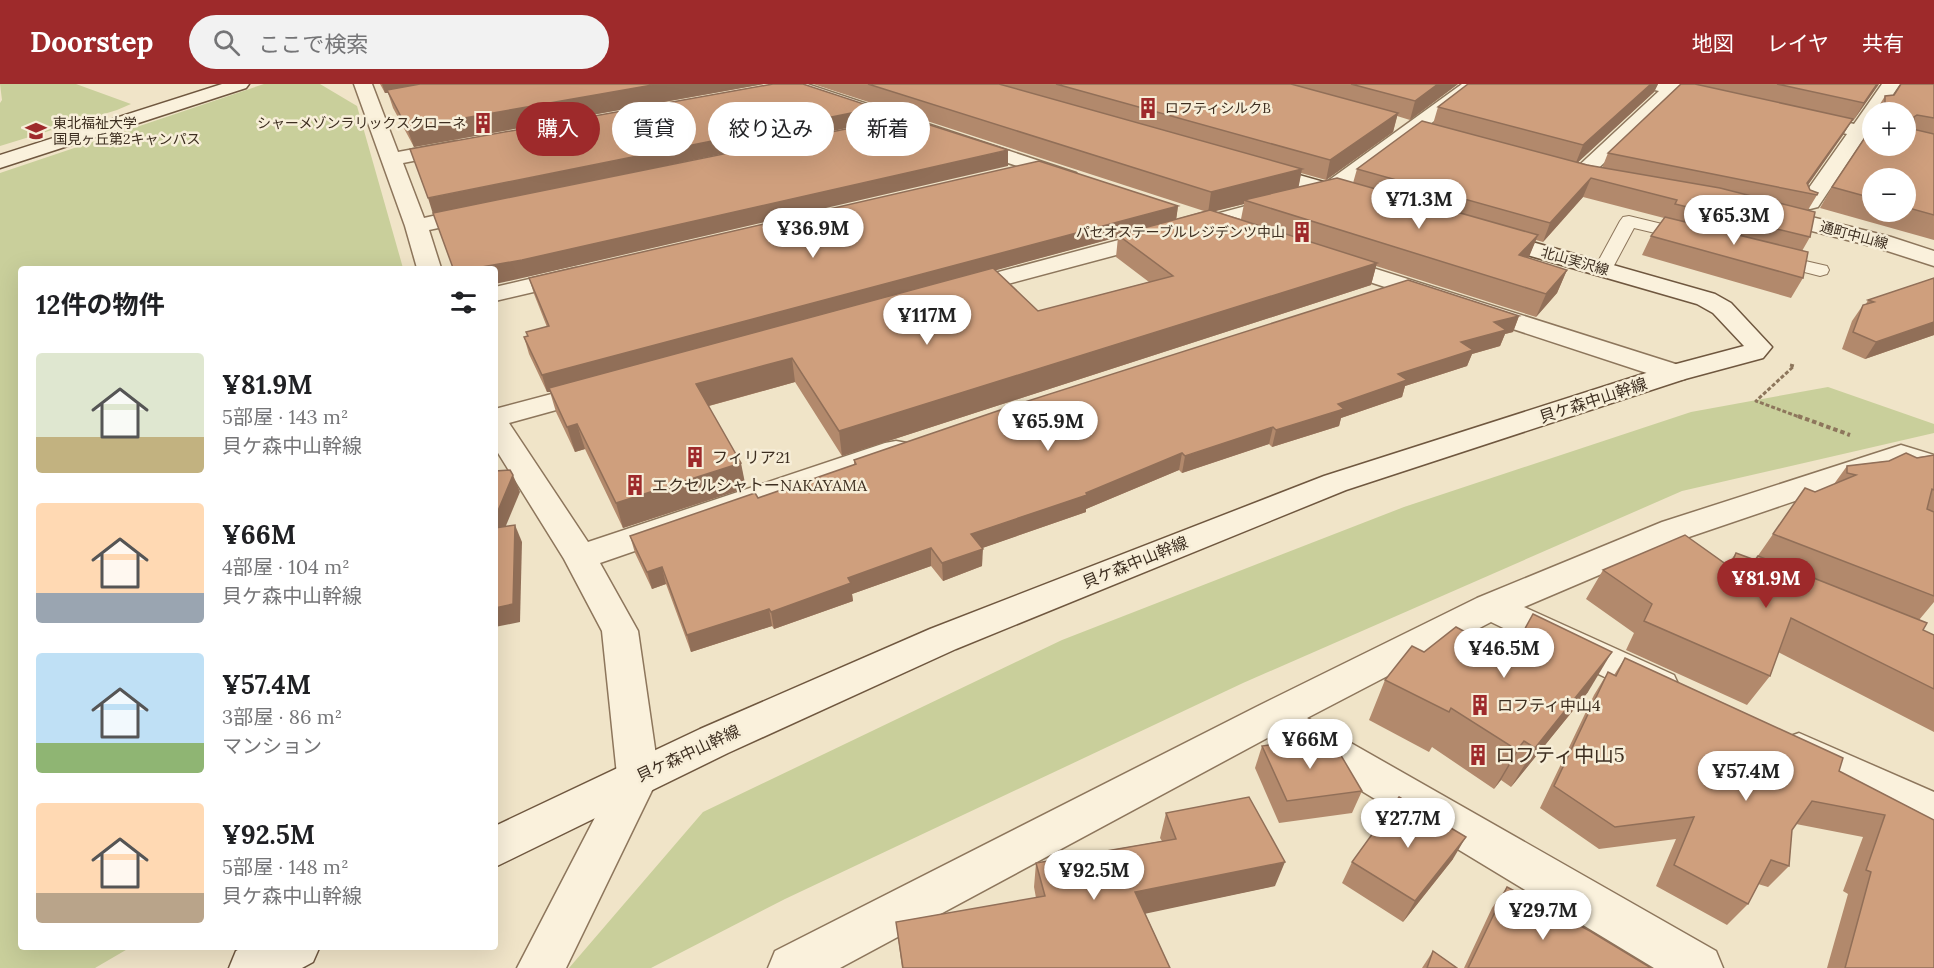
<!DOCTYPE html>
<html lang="ja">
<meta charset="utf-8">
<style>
:root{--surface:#fff;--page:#f2f2f2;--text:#202124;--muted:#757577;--accent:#9e2a2b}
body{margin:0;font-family:Lora,"Noto Sans JP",serif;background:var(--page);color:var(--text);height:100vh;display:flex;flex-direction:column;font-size:22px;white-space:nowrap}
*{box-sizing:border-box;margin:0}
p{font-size:20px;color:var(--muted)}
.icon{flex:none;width:33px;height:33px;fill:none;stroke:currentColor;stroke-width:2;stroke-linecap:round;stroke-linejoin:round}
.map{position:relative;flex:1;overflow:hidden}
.panel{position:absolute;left:18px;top:182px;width:480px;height:684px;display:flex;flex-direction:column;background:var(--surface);border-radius:6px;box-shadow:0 6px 24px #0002}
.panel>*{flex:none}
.top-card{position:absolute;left:516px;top:18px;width:570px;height:54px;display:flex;gap:12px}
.buttons{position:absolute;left:1862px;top:18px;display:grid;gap:12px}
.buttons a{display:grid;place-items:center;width:54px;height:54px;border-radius:50%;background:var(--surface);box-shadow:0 6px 24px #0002;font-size:30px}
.price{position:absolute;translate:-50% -51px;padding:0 14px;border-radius:21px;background:#fff;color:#222;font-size:20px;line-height:39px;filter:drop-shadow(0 2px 3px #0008)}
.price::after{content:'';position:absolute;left:50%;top:36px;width:18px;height:14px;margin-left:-9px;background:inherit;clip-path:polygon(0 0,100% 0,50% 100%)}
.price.on{background:var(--accent);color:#fff}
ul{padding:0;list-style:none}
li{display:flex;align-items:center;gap:18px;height:150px;padding:0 18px}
li span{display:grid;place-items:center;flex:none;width:168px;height:120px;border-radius:6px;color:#555}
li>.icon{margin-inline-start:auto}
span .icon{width:72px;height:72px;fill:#fffc;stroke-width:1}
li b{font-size:26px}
h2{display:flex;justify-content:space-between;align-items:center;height:72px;padding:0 18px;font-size:26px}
.chip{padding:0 21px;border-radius:27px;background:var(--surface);box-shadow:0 6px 24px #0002;font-size:21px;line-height:54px}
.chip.on{background:var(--accent);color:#fff}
header{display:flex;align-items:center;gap:36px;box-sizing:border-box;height:84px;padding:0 30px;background:var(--accent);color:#fff}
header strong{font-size:28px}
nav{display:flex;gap:33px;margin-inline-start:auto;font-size:21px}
.search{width:420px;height:54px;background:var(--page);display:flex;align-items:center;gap:15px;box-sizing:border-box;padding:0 21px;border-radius:33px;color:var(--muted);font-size:22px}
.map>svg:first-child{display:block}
</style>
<header>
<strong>Doorstep</strong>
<div class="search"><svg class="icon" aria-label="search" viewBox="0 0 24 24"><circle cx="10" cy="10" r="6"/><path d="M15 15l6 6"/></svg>ここで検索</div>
<nav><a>地図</a><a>レイヤ</a><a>共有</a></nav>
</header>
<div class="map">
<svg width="1934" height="884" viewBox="0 0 1934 884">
<rect width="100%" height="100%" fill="#f0e4c8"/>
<!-- green -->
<g fill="#c9cf9b">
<polygon points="0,0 76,0 131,20 117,26 0,62 0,19 2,16"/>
<polygon points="264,0 320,0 357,22 403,184 21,184 21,862 131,863 95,884 0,884 0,89"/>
<polygon points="1828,303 1934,340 1934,349 1682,407 1243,599 785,815 651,884 569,884 703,728 1062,556 1404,423 1691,328"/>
</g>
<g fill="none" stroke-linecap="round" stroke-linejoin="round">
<defs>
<g id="lane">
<polygon points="1629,132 1695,148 1698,152 1695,156 1689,157 1634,144 1610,189 1596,189 1594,185 1620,137 1623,133"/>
<polygon points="1771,169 1827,182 1829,186 1827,190 1820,192 1765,178 1762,174 1765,170"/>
</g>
<g id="street">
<polygon points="354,0 372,0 398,68 457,57 464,59 467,63 464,67 403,79 424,134 481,121 489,123 492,128 489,133 429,146 441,184 417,184 405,142"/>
<polygon points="780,0 807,0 1076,89 1079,93 1076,97 1069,99 1062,97 783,4"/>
<polygon points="1462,0 1482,0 1337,112 959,213 950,211 947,206 950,201 1321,102"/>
<polygon points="1643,0 1686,0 1684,2 1724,11 1727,15 1724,19 1718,20 1676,11 1587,95 1580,97 1573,95 1570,91 1573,87 1659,7 1646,4"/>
<polygon points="1882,0 1900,0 1881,28 1872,28 1872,56 1864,54 1818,123 1810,125 1802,123 1799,118 1847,50 1796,38 1794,34 1796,30 1803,28 1854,40"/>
<polygon points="1768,122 1891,153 1934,167 1934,182 1875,163 1760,134 1757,129 1760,124"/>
<polygon points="1332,171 1685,283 1689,289 1685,295 1675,297 1665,295 1324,183 1320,178 1324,173"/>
<polygon points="576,184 585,186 588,191 585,196 495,217 495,203"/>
<polygon points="597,298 607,300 611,306 607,312 509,339 588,458 885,359 896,357 907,359 911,366 907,373 600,479 638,547 659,692 566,884 517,884 617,691 602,547 564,475 495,364 495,325"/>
<polygon points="1901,361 1934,371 1934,392 1901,381 1686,454 1524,523 1674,591 1679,602 1674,613 1660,617 1646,613 1491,538 1307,634 1716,867 1723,884 1654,884 1271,652 840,884 768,884 775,867 1258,622 1477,514 1662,438"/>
<polygon points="1799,649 1934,708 1934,747 1785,678 1779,666 1785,654"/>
</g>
<g id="secondary">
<polygon points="222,0 249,0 246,4 0,84 0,71"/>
<polygon points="1257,79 1359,108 1362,113 1359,118 1351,119 1250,89 1247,85 1250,81"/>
<polygon points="1490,146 1715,210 1731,219 1772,263 1763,274 1685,295 1346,406 956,565 728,669 495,783 495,742 700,645 930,545 1324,392 1665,283 1744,262 1713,229 1697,220 1482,158 1479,153 1482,148"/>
<polygon points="245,862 320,862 313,878 302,884 229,884 236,867"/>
</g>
</defs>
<!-- lane casing -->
<use href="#lane" stroke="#8d765c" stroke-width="2"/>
<!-- street casing -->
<use href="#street" stroke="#8d765c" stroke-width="3"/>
<!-- secondary casing -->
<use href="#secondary" stroke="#6f573f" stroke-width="3"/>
<!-- path-far1 -->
<polyline stroke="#8d765c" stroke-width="3" stroke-dasharray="4 2" stroke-linecap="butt" points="1790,281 1794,282 1756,317 1802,334"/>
<!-- path -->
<polyline stroke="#8d765c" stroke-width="4" stroke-dasharray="4.5 3" stroke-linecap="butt" points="1798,332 1850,351"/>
<!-- lane -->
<use href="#lane" fill="#faf1dc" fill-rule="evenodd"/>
<!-- street -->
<use href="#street" fill="#faf1dc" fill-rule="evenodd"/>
<!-- secondary -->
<use href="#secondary" fill="#faf1dc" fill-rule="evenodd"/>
</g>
<!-- wall -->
<g fill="#b2896c" fill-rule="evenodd">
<polygon points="380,0 764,0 414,63 393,24 388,9 385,9"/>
<path d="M813 0H1458L1410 36 1397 32 1393 48 1326 96 1301 89 1298 104 1353 99 1357 85 1433 40 1438 23 1468 0H1658L1654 8 1578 78 1602 84 1608 69 1681 0H1879L1853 37H1851L1843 51 1808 101 1810 106 1817 111 1808 126 1810 153 1802 167 1803 194 1791 214 1642 171 1651 152 1664 134 1583 113 1543 158 1536 156 1528 174 1567 186 1557 209 1536 233 1376 182 1371 201 842 372 795 298 709 322 746 404 623 444 585 365 575 368 556 328 550 308H547L529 270 524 253 547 243 534 210 529 194 1178 122 1176 135 1204 127ZM1244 120 1241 135 1214 127ZM1118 153 1116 173 1149 198 1038 227 995 186Z"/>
<path d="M1934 0V156L1820 124 1832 103 1905 28H1875L1885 12 1894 11ZM1872 94H1905V128H1872Z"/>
<polygon points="1934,194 1934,251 1865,275 1842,265 1852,237 1863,221 1866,220 1868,216"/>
<polygon points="1519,232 1513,248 1505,250 1500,262 1472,270 1467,282 1405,302 1402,313 1341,334 1339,342 1272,363 1269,360 1182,389 1179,386 1086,425 1086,428 982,464 982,482 943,497 931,482 852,510 853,517 774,545 772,542 691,568 666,500 652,505 635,469 630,452 758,414 854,381 854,376"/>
<polygon points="1934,371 1934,518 1919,536 1923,546 1934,551 1934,648 1778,568 1770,592 1747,621 1626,566 1634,549 1586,515 1603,486 1727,481 1736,469 1755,476 1805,404 1815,408 1834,400 1847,382"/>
<polygon points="1424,568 1510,572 1588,608 1511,703 1501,696 1494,705 1432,663 1429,668 1369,636 1385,596"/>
<polygon points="1625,574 1839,687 1934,736 1934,884 1827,884 1848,810 1843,807 1863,753 1796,740 1792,746 1789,782 1768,803 1758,800 1748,820 1727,841 1656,802 1676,755 1599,765 1540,724 1594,611 1608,588 1614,591"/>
<polygon points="1262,662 1362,707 1352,729 1279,739 1255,684"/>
<polygon points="1166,729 1275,802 1145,829 1170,884 902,884 896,838 1036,814 1034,803 1036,779 1162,757 1160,754"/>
<polygon points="1453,775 1403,838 1342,799 1352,778"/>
<polygon points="1507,803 1651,884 1464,884 1492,824"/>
<polygon points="1433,867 1457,884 1422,884"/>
</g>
<!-- shaded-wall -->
<g fill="#916f58">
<polygon points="382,0 444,0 387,6 388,9 385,9"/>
<polygon points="658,0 764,0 414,63 407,44"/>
<polygon points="1438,0 1458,0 1410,36 1415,17"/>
<polygon points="1651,0 1658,0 1654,8 1575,81 1583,61"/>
<polygon points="1877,0 1879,0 1853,37 1864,19"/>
<polygon points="876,24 876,38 433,130 428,114"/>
<polygon points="1398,29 1393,48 1326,96 1330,76"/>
<polygon points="1853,35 1843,51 1803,108 1807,99"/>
<polygon points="1008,66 1008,82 527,193 495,200 495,184 476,184"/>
<polygon points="1302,85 1298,106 1244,116 1244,120 1208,129 1211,108"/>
<polygon points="1591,94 1583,113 1543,158 1550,139"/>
<polygon points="1178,122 1176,137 1118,151 1118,153 550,308 549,304 550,308 547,308 542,291"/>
<polygon points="1538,151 1529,173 1510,194 1519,171"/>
<polygon points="1377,179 1371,201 842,372 839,347"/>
<polygon points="1567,186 1557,209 1536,233 1546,210"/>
<polygon points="1519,232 1513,248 1505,250 1500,262 1472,270 1467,282 1405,302 1402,313 1341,334 1339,342 1272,363 1276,346 1338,320 1461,258 1494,238"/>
<polygon points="1934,238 1934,251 1865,275 1876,258"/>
<polygon points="792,274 795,298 701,324 696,300"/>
<polygon points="577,340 585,365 575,368 567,343"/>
<polygon points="1273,343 1269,360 1182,389 1185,372"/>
<polygon points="1182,369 1179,386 1086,425 1086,428 971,468 971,450 1086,409"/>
<polygon points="741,379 746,404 623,444 616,419"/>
<polygon points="513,391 520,408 497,463 495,457 495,434"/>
<polygon points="515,441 522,458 520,538 495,543 495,524"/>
<polygon points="931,464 931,482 852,510 853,517 774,545 771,528 848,494"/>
<polygon points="983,465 982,482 943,497 942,479"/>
<polygon points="662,483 666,500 652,505 647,488"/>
<polygon points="769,525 772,542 691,568 687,551"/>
<polygon points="1612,568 1588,608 1511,703 1535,664"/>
<polygon points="1524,657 1501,696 1494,705 1517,666"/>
<polygon points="1466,753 1453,775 1403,838 1415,817"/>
<polygon points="1285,778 1275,802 1130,833 1135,808"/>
</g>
<!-- building -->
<g fill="#cf9f7d" stroke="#916f58" stroke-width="1.5">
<polygon points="420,0 658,0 407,44 387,6"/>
<polygon points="773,0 803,0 876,24 428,114 410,65"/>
<polygon points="868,0 999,0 1302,85 1211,108"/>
<polygon points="1056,0 1291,0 1398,29 1330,76"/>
<polygon points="1351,0 1438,0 1415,17"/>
<polygon points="1468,0 1651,0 1583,61 1438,23"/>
<polygon points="1681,0 1695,0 1853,35 1807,99 1810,106 1818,109 1817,111 1608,69"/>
<polygon points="1777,0 1877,0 1864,19"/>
<polygon points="1901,0 1934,0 1934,34 1917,31 1914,33 1914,40 1908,41 1908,44 1934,50 1934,131 1905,123 1905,94 1872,94 1872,114 1832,103 1872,43 1872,62 1905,62 1905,28 1885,28 1885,12 1894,11"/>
<polygon points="905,33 1008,66 522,176 476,184 453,184 433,129"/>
<polygon points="1422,37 1587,81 1720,104 1815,128 1810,153 1675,120 1677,116 1591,94 1550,139 1357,85"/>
<polygon points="1039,77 1178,122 542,291 524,253 528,252 526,248 549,242 529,194"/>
<polygon points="1337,94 1538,151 1519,171 1567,186 1546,210 1244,116"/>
<polygon points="1210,126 1377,179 839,347 792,274 696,300 741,379 616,419 577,340 567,343 549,304 993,184 1038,227 1173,192 1118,151"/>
<polygon points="1665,133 1808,168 1803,194 1651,152"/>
<polygon points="1934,194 1934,238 1876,258 1853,248 1863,221 1874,218 1868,216"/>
<polygon points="1408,196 1519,232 1494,238 1506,246 1461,258 1473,266 1398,290 1407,296 1338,320 1344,325 1276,346 1273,343 1185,372 1182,369 1086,409 1087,411 971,450 983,465 942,479 931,464 848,494 851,499 771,528 769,525 687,551 662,483 647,488 630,452 755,409 758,414 856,380 854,376 1012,322"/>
<polygon points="1906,369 1917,374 1934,371 1934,406 1932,405 1927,425 1934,428 1934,512 1773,450 1805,404 1815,408 1856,391 1847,389 1847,382 1889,377"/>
<polygon points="510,386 513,391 495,434 495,387"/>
<polygon points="515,441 513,520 495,524 495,444"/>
<polygon points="1685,451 1730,483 1736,469 1755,476 1758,472 1927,539 1923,546 1934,551 1934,605 1791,534 1770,592 1644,537 1652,520 1603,486"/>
<polygon points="1533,530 1612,568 1535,664 1524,657 1517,666 1451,624 1449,628 1385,596 1412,562 1424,568 1456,543 1510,572"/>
<polygon points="1625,574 1843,674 1839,687 1934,736 1934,884 1845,884 1871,788 1866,786 1885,731 1812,717 1792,746 1789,782 1771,776 1748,820 1674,781 1694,733 1615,743 1554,702 1608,588 1616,592"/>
<polygon points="1315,654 1339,668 1362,707 1287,717 1262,662"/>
<polygon points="1249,713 1285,778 1135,808 1170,884 903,884 896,838 1045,812 1036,779 1176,755 1166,729"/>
<polygon points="1399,713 1466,753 1415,817 1352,778"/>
<polygon points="1507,803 1590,847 1651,884 1468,884"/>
<polygon points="1433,867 1457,884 1427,884"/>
</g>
<!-- icons -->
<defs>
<symbol id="building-bare" viewBox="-9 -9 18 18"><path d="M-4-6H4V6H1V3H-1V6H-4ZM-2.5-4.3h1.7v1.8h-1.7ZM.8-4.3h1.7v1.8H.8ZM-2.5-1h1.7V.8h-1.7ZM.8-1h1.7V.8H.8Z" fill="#9e2a2b" stroke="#f7eed8" stroke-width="2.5" paint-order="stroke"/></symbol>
<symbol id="university-bare" viewBox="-9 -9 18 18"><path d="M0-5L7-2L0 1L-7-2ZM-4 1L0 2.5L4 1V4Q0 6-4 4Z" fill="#9e2a2b" stroke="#f7eed8" stroke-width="2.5" paint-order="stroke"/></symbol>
</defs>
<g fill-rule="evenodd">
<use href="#building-bare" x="1133" y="9" width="30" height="30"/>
<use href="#building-bare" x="468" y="24" width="30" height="30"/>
<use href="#university-bare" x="21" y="32" width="30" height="30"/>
<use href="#building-bare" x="1287" y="133" width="30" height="30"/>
<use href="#building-bare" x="680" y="358" width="30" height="30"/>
<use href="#building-bare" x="620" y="386" width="30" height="30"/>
<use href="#building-bare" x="1465" y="606" width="30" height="30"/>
<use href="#building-bare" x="1463" y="656" width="30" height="30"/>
</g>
<g text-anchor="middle" stroke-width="5" stroke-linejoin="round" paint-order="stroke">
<!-- far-poi labels -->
<g font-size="14" fill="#3d2e20" stroke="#f7eed8" text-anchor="start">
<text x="1165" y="29">ロフティシルクB</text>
<text x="53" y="44">東北福祉大学<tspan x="53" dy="16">国見ヶ丘第2キャンパス</tspan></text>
<text x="466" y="44" text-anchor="end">シャーメゾンラリックスクローネ</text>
<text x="1285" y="153" text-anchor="end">パセオステーブルレジデンツ中山</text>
</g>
<!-- far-street labels -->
<g font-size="14" fill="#3d2e20" stroke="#f7eed8">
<text transform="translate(1854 151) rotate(15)" y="5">通町中山線</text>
<text transform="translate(1575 177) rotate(16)" y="5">北山実沢線</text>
</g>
<!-- street labels -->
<g font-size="16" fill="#3d2e20" stroke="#f7eed8">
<text transform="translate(1593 316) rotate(-18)" y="6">貝ケ森中山幹線</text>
<text transform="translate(1135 478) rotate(-22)" y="6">貝ケ森中山幹線</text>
<text transform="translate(688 669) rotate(-25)" y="6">貝ケ森中山幹線</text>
</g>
<!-- poi labels -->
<g font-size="16" fill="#3d2e20" stroke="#f7eed8" text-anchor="start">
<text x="712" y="379">フィリア21</text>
<text x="652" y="407">エクセルシャトーNAKAYAMA</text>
<text x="1497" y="627">ロフティ中山4</text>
</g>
<!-- near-poi labels -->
<g font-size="20" fill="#3d2e20" stroke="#f7eed8" text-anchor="start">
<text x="1495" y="678">ロフティ中山5</text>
</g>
</g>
</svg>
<div class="buttons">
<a>+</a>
<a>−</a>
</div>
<b class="price" style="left:1419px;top:146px">¥71.3M</b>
<b class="price" style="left:1734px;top:162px">¥65.3M</b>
<b class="price" style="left:813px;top:175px">¥36.9M</b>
<b class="price" style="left:927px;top:262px">¥117M</b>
<b class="price" style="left:1048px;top:368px">¥65.9M</b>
<b class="price on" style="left:1766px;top:525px">¥81.9M</b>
<b class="price" style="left:1504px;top:595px">¥46.5M</b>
<b class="price" style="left:1310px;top:686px">¥66M</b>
<b class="price" style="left:1746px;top:718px">¥57.4M</b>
<b class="price" style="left:1408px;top:765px">¥27.7M</b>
<b class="price" style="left:1094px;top:817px">¥92.5M</b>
<b class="price" style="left:1543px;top:857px">¥29.7M</b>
<div class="top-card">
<a class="chip on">購入</a>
<a class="chip">賃貸</a>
<a class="chip">絞り込み</a>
<a class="chip">新着</a>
</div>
<section class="panel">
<h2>12件の物件<svg class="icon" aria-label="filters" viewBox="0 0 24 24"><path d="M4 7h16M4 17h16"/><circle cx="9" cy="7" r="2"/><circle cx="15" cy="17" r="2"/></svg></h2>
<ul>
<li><span style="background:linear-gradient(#dfe7d0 70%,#c2b280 0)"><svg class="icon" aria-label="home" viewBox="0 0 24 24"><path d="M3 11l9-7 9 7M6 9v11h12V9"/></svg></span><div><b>¥81.9M</b><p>5部屋 · 143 m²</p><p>貝ケ森中山幹線</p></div></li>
<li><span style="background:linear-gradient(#ffd9b3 75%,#9aa5b1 0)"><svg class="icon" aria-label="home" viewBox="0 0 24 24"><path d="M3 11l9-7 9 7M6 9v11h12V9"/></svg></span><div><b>¥66M</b><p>4部屋 · 104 m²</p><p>貝ケ森中山幹線</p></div></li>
<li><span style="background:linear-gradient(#bfe0f5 75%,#8fb573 0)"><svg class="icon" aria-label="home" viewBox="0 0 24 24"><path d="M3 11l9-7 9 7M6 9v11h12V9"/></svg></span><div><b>¥57.4M</b><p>3部屋 · 86 m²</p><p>マンション</p></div></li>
<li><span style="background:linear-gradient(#ffd9b3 75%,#b9a48a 0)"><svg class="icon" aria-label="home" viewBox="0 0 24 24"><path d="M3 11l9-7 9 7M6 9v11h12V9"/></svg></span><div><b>¥92.5M</b><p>5部屋 · 148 m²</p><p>貝ケ森中山幹線</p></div></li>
</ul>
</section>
</div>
